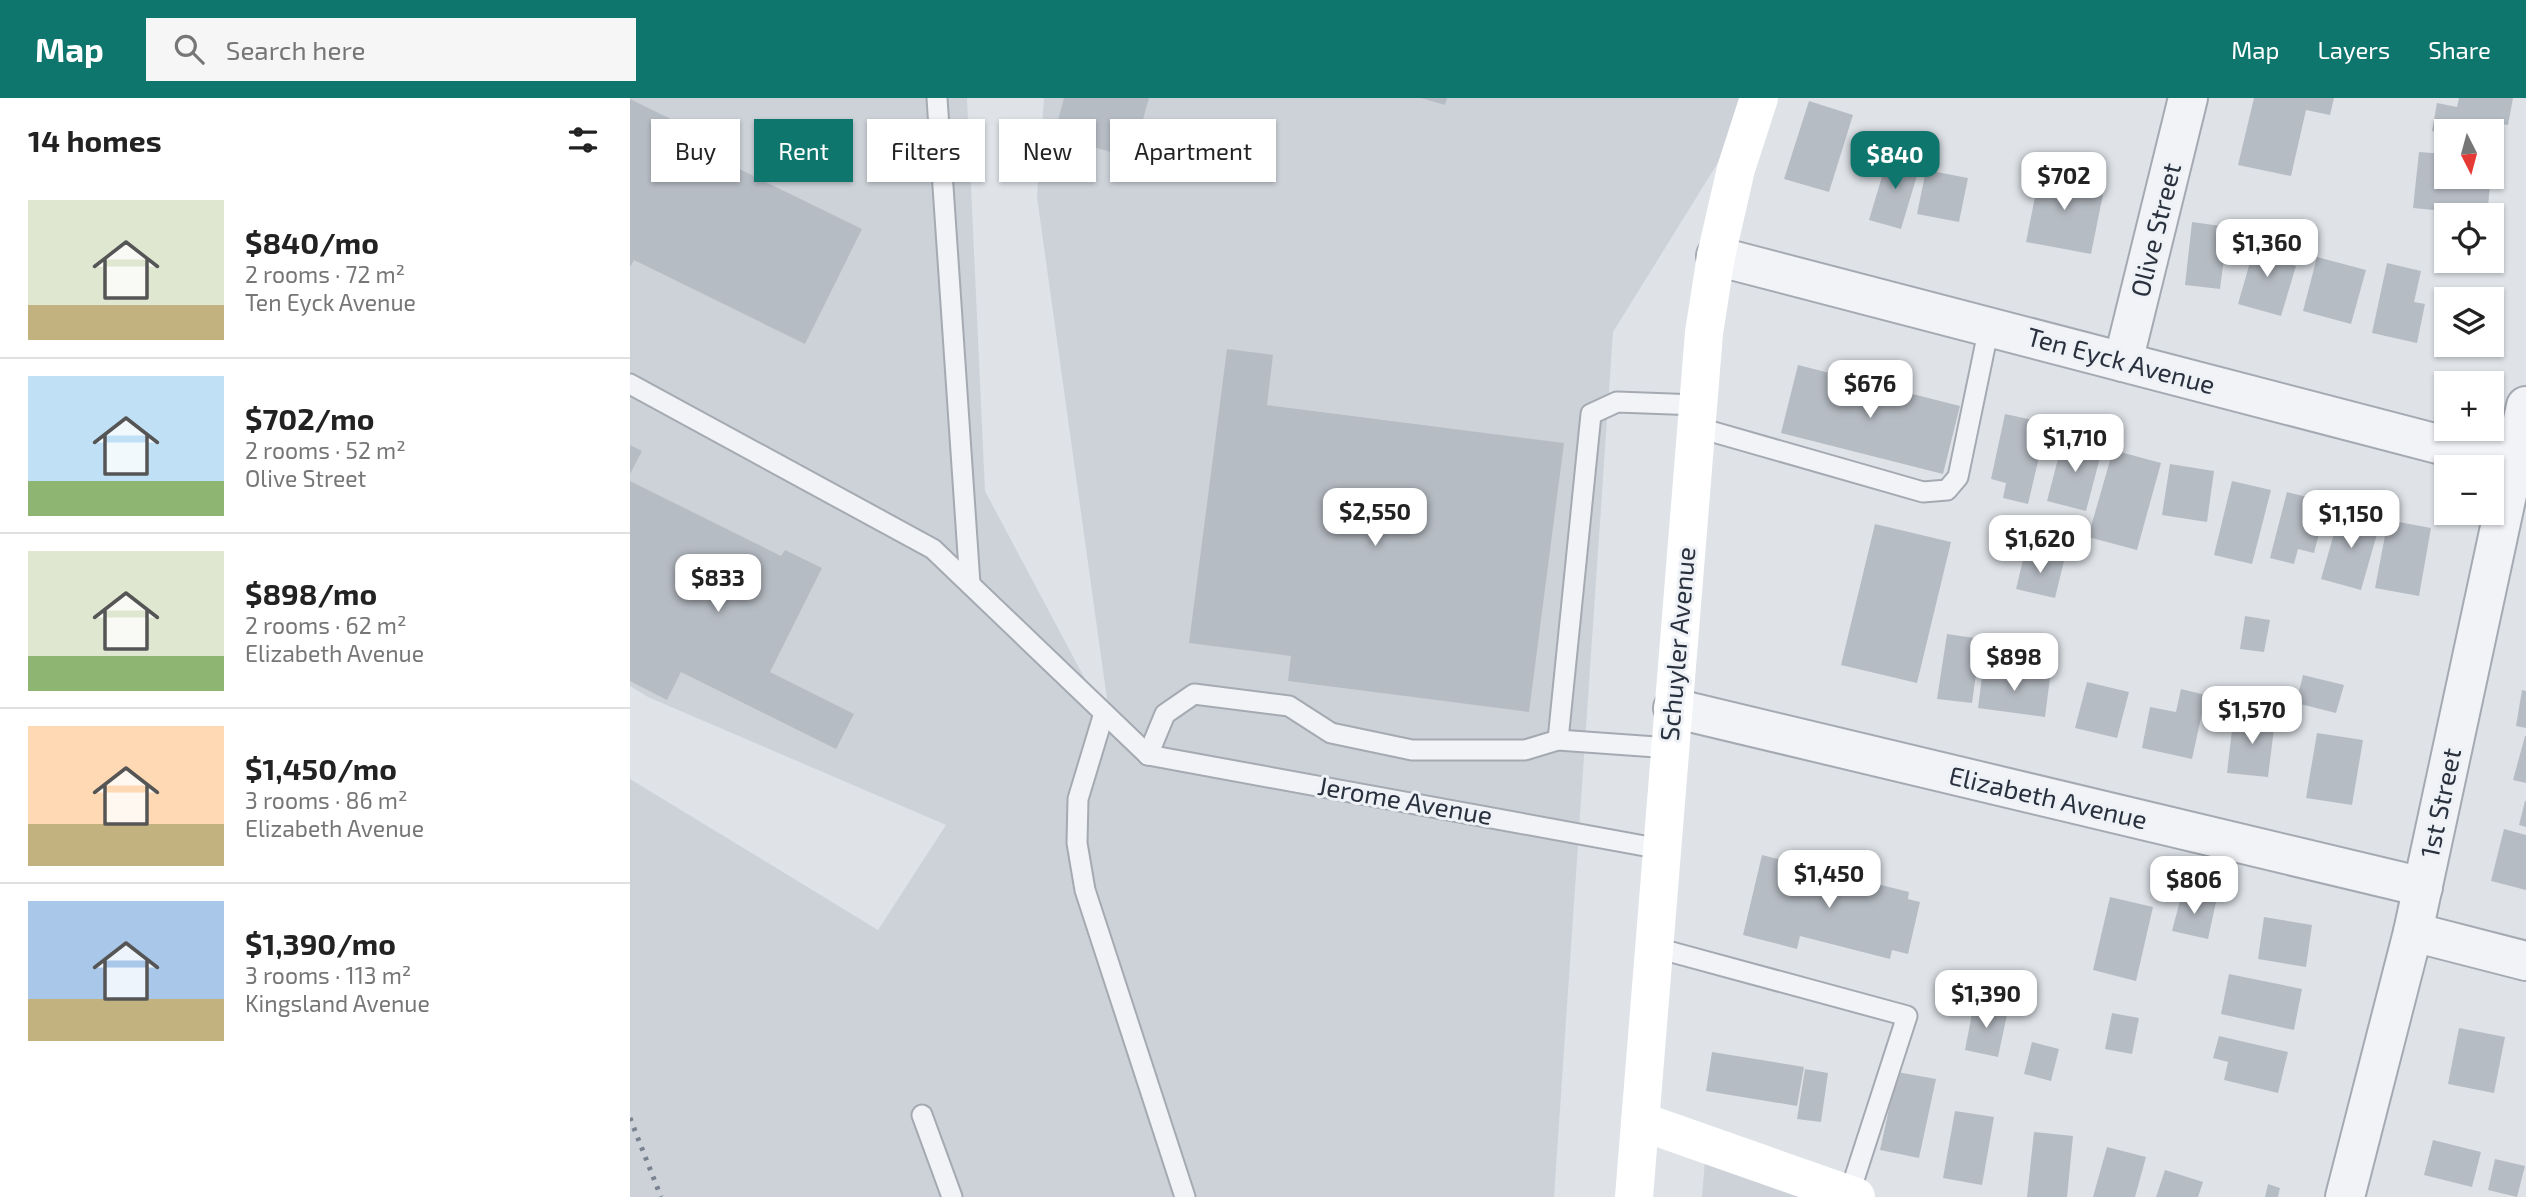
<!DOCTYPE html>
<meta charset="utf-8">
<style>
:root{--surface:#fff;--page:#f6f6f6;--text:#222;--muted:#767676;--line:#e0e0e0;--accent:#0f766e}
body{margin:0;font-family:"Exo 2",sans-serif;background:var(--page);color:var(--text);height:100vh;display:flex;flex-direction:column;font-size:26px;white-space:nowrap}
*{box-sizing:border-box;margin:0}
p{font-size:23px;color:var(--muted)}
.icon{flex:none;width:38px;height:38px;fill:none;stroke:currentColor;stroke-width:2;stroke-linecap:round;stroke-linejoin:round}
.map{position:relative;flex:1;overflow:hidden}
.sheet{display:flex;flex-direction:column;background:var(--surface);width:630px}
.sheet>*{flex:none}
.hud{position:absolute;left:21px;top:21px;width:665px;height:63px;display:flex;gap:14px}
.needle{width:46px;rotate:174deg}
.buttons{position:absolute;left:1804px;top:21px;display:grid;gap:14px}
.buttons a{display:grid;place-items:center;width:70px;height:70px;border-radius:0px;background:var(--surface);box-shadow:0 2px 5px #0004;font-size:35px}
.price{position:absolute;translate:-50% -60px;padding:0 16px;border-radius:14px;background:#fff;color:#222;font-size:23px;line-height:46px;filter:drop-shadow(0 2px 4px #0008)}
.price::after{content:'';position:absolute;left:50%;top:42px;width:21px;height:16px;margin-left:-10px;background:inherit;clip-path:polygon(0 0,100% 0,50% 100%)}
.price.current{background:var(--accent);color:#fff}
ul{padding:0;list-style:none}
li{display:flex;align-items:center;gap:21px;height:175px;padding:0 28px}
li+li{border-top:2px solid var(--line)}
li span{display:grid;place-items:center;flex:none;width:196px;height:140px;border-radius:0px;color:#555}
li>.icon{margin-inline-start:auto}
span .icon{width:84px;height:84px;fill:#fffc;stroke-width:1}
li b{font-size:30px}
h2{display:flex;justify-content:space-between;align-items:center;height:84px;padding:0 28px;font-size:30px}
.tag{padding:0 24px;border-radius:0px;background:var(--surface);box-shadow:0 2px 5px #0004;font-size:24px;line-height:63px}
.tag.current{background:var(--accent);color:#fff}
header{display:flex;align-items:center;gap:42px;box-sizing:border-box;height:98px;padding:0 35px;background:var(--accent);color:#fff}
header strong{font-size:33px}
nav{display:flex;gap:38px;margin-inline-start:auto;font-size:24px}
.search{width:490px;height:63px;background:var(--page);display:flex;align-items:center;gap:18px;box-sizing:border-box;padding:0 24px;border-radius:0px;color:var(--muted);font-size:26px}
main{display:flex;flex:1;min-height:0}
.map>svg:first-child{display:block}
</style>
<header>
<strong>Map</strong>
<div class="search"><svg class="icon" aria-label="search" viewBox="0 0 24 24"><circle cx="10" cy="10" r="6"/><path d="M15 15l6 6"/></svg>Search here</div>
<nav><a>Map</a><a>Layers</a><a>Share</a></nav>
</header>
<main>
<section class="sheet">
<h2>14 homes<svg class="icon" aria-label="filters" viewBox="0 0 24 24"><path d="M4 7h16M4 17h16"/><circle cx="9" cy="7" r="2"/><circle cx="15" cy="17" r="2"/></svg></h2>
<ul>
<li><span style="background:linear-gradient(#dfe7d0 75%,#c2b280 0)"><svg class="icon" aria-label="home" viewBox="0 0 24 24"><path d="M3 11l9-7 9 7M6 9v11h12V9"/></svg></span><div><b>$840/mo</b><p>2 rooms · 72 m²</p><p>Ten Eyck Avenue</p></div></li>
<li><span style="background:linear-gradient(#bfe0f5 75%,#8fb573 0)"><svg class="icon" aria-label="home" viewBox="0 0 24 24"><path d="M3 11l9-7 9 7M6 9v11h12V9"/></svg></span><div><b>$702/mo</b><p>2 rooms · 52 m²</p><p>Olive Street</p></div></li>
<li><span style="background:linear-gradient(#dfe7d0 75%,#8fb573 0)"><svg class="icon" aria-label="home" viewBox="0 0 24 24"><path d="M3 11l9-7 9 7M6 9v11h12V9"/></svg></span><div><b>$898/mo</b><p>2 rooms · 62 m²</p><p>Elizabeth Avenue</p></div></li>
<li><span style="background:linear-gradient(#ffd9b3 70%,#c2b280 0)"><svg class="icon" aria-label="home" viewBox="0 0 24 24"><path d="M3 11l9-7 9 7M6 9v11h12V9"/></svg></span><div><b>$1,450/mo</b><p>3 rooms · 86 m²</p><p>Elizabeth Avenue</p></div></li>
<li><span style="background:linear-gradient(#a9c7e8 70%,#c2b280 0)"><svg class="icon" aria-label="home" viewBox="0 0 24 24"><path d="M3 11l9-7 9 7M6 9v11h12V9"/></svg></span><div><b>$1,390/mo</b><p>3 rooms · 113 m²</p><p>Kingsland Avenue</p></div></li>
</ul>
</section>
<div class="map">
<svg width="1896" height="1099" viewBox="0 0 1896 1099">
<rect width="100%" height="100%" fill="#dfe3e8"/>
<!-- built -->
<g fill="#cdd2d9">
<polygon points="0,0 337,0 355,393 481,630 407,99 414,0 1128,0 983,234 924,1099 0,1099 0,681 248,832 316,727 18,599 0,588"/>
<polygon points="1076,1050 1218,1099 1072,1099"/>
</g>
<!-- building -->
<g fill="#b6bcc4">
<polygon points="434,0 519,0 502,60 424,38"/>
<polygon points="791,0 817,0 815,7"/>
<polygon points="1624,0 1704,0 1700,17 1676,12 1661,78 1608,67"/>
<polygon points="1829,0 1883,0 1878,27 1867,25 1863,44 1862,33 1816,33 1816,36 1802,33 1807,5 1827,9"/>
<polygon points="0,1 55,28 56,26 64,30 56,45 232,131 175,246 4,162 0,169"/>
<polygon points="1179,3 1223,17 1199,94 1154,81"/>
<polygon points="1789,54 1816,56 1816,79 1861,79 1857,117 1783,110"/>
<polygon points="1259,55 1291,64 1271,131 1239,122"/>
<polygon points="1413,59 1433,63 1429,83 1474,91 1461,156 1396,144"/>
<polygon points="1296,72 1338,80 1329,124 1287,116"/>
<polygon points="1562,124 1598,129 1590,191 1555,187"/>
<polygon points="1627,140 1652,147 1648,162 1666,168 1651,218 1608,206"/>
<polygon points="1687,159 1736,172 1721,226 1673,213"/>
<polygon points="1757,165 1791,173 1784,204 1795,206 1787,245 1742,235"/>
<polygon points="1816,203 1816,247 1850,247 1847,259 1804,248"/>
<polygon points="597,251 643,257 637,307 934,345 899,614 658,583 661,558 559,545"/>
<polygon points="1168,267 1330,308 1313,376 1151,335"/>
<polygon points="1375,316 1417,325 1398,406 1373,400 1376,385 1361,381"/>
<polygon points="1434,338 1473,348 1456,413 1417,403"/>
<polygon points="0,347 12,353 0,376"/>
<polygon points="1483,352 1531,365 1507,452 1458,439"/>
<polygon points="1540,366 1584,373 1577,424 1532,417"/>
<polygon points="0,383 151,458 155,452 192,470 140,574 224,616 206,651 51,574 37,602 0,583"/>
<polygon points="1602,383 1641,392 1622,466 1584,457"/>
<polygon points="1657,394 1697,404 1684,455 1668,451 1664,466 1640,460"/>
<polygon points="1711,411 1751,422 1731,492 1691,481"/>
<polygon points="1758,422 1801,430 1789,498 1745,490"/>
<polygon points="1245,426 1321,444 1287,585 1211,567"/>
<polygon points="1395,454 1434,463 1425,500 1386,491"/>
<polygon points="1615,518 1640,522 1634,554 1610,551"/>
<polygon points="1317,536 1351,541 1342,605 1307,601"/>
<polygon points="1353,571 1420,580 1415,619 1348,610"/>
<polygon points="1673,577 1714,587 1706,615 1666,605"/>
<polygon points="1457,584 1499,594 1487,640 1445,630"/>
<polygon points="1551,591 1576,597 1562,661 1512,650 1520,609 1546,614"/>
<polygon points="1892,592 1896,593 1896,630 1886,628"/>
<polygon points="1631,612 1646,614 1638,679 1597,675 1603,623 1629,626"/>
<polygon points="1687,635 1733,642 1722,707 1676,700"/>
<polygon points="1895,638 1896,638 1896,685 1883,682"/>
<polygon points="1895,703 1896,703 1896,729 1889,727"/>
<polygon points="1874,731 1896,737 1896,792 1861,783"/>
<polygon points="1132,757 1279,794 1278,801 1290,804 1278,856 1262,852 1260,861 1170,838 1167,851 1113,837"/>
<polygon points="1552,795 1586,804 1578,841 1542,833"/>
<polygon points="1480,799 1523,809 1506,883 1463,872"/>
<polygon points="1634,819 1682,827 1676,869 1628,861"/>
<polygon points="1599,876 1672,891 1664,932 1591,916"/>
<polygon points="1344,905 1378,912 1368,959 1335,952"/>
<polygon points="1482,915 1509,920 1502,956 1475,951"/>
<polygon points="1829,930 1875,939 1864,995 1818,986"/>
<polygon points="1589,938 1658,954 1648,995 1594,982 1598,964 1583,960"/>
<polygon points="1402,944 1429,951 1421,983 1394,976"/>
<polygon points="1082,954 1174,969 1167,1008 1076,993"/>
<polygon points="1175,971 1198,975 1191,1024 1167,1021"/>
<polygon points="1267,974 1306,981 1289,1060 1250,1052"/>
<polygon points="1325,1013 1364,1019 1352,1087 1313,1080"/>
<polygon points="1404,1034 1443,1038 1437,1099 1397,1099"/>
<polygon points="1803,1042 1851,1054 1842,1089 1794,1077"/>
<polygon points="1477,1049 1516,1059 1505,1099 1463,1099"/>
<polygon points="1865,1061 1895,1068 1887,1099 1858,1092"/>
<polygon points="1535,1072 1573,1084 1568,1099 1526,1099"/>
<polygon points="1638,1086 1650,1090 1648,1099 1635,1099"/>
</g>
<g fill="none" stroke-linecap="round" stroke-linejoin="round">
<defs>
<g id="lane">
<polyline points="307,0 340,486"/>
<polyline points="0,286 303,451 518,657"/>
<polyline points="1066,329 1293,394 1317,392 1328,379 1359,229"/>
<polyline points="474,615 448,701 447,745 455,792 555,1099"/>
<polyline points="928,642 1040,650"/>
<polyline points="518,657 535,616 564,596 659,608 701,635 782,652 895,652 928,642 961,316 987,304 1068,307"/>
<polyline points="518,657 1031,751"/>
<polyline points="1023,849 1277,918 1219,1097"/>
<polyline points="292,1017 322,1099"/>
</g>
<g id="street">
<polyline points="1086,158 1896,369"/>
<polyline points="1493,264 1558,0"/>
<polyline points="1043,610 1793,789"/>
<polyline points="1783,834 1896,863"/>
<polyline points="1715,1099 1783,834 1896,308"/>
</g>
</defs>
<!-- lane casing -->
<use href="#lane" stroke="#a5aab2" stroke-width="23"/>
<!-- street casing -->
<use href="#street" stroke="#a5aab2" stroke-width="42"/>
<!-- lane -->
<use href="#lane" stroke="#f1f3f6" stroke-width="19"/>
<!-- street -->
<use href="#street" stroke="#f1f3f6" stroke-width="38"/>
<!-- secondary -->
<g stroke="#fff" stroke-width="38">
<polyline points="1010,1023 1226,1099"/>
<polyline points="1004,1099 1074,235 1086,158 1106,71 1129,0"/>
</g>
<!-- rail -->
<polyline stroke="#798390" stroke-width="5" stroke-dasharray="3.5 7" stroke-linecap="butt" points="0,1020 31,1099"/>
</g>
<g text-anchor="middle" stroke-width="6" stroke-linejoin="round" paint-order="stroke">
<!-- street labels -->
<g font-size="26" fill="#29313e" stroke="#eef1f5">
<text transform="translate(1526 132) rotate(-76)" y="9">Olive Street</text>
<text transform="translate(1491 263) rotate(15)" y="9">Ten Eyck Avenue</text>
<text transform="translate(1048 546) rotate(-85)" y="9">Schuyler Avenue</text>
<text transform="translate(1418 700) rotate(13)" y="9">Elizabeth Avenue</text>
<text transform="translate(775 703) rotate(10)" y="9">Jerome Avenue</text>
<text transform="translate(1811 705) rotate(-78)" y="9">1st Street</text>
</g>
</g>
</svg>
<div class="buttons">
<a><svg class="needle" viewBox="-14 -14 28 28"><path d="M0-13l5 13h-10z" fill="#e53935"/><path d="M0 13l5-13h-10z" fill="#767676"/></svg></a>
<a><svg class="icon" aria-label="locate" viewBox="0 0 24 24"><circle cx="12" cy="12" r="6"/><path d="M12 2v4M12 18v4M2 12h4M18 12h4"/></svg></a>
<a><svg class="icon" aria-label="layers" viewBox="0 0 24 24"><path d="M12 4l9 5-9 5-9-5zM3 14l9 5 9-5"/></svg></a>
<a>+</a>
<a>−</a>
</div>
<b class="price current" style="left:1265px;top:93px">$840</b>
<b class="price" style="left:1434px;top:114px">$702</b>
<b class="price" style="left:1637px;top:181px">$1,360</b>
<b class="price" style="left:1240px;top:322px">$676</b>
<b class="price" style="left:1445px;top:376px">$1,710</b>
<b class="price" style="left:745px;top:450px">$2,550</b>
<b class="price" style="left:1721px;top:452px">$1,150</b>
<b class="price" style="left:1410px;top:477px">$1,620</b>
<b class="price" style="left:88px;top:516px">$833</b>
<b class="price" style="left:1384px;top:595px">$898</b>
<b class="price" style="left:1622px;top:648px">$1,570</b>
<b class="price" style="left:1199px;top:812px">$1,450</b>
<b class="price" style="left:1564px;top:818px">$806</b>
<b class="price" style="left:1356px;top:932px">$1,390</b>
<div class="hud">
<a class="tag">Buy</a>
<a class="tag current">Rent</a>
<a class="tag">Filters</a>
<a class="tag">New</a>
<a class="tag">Apartment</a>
</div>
</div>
</main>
